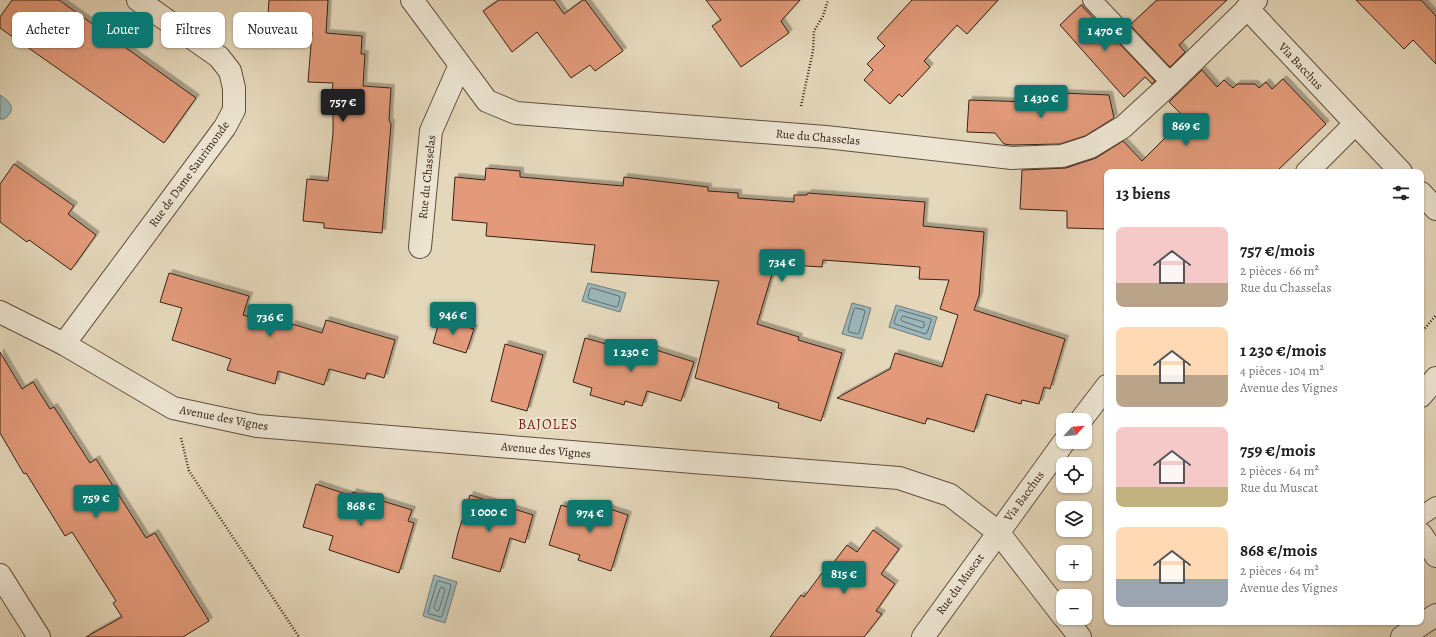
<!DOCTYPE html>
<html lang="fr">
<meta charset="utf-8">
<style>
:root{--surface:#fff;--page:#f6f6f6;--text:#222;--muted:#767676;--accent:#0f766e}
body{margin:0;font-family:Alegreya,serif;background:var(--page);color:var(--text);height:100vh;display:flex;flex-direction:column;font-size:15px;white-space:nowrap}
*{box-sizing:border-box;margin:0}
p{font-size:13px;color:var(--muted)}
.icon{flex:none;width:22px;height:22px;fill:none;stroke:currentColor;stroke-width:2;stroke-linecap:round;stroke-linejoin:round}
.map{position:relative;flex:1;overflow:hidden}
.drawer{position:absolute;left:1104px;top:169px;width:320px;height:456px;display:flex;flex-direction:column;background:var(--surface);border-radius:8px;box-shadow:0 1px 3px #0004}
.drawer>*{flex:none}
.banner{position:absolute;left:12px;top:12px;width:380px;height:36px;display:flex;gap:8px}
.needle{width:26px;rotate:64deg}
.tools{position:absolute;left:1056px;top:413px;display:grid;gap:8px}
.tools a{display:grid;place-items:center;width:36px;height:36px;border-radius:8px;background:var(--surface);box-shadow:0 1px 3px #0004;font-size:20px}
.price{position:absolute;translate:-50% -34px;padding:0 9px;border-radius:4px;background:var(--accent);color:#fff;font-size:13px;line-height:26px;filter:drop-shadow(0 1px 2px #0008)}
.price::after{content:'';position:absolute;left:50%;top:24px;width:12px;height:9px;margin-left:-6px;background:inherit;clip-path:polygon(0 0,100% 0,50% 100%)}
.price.selected{background:#222;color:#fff}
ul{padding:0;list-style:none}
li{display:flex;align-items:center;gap:12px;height:100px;padding:0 12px}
li span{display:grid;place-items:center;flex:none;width:112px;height:80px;border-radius:8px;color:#555}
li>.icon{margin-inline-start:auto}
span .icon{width:48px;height:48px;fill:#fffc;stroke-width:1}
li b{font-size:17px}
h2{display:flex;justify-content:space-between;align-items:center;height:48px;padding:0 12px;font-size:17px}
.chip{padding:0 14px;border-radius:8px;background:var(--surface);box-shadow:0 1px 3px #0004;font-size:14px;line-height:36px}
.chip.selected{background:var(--accent);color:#fff}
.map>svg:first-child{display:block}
</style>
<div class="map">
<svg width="1436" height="637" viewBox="0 0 1436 637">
<defs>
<filter id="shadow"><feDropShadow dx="3.5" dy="-3.5" stdDeviation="0" flood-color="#0004"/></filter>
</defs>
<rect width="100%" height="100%" fill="#e4d7ba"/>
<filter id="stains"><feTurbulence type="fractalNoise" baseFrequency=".005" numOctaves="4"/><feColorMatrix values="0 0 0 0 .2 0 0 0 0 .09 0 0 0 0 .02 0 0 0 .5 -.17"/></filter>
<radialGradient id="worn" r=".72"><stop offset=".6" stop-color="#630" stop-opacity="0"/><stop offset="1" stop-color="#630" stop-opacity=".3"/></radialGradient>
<!-- water -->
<g fill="#9ab7bb" stroke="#727b79">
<path d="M0 95C11 102 17 110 4 119H0Z"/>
<polygon points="588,283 626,293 620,312 582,301"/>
<polygon points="852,303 871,308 862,339 842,334"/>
<polygon points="896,305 937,317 930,340 889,327"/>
<polygon points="434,575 457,582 445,623 423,616"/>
</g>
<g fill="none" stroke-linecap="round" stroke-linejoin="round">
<!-- shore -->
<g stroke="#686c68" stroke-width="1">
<polygon points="592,288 619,296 620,298 618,306 616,307 589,299 588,297 590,289"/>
<polygon points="856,308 864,310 865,312 859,333 858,334 849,332 848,330 854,309"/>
<polygon points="900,310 931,319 931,321 927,333 925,334 895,324 894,322 898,311"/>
<polygon points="903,316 924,322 924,327 922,328 902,321 901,319"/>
<polygon points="439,581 450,584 451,586 442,616 441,617 429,614 428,612 437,582"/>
<polygon points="441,587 444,588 445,590 439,610 437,611 434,608"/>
</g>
</g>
<!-- building -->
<g fill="#e29a7a" stroke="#352115" filter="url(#shadow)">
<polygon points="12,0 59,0 196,98 164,143 0,28 0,17"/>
<polygon points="269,0 328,0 326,33 362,36 361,54 365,54 363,86 391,88 389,120 391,124 382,233 324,228 324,223 303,221 307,179 328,181 333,133 333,102 331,101 333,83 308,82 312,32 267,29"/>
<polygon points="499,0 554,0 564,14 583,0 585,0 623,51 595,71 590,65 571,78 537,32 512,52 483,11"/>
<polygon points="706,0 800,0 781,21 789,33 741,67 712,26 721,20"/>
<polygon points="912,0 998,0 967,34 957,25 924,61 930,67 902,97 899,94 890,104 864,80 873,70 867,64 885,46 877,38"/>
<polygon points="1157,0 1227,0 1179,45 1185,52 1170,67 1130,25"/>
<polygon points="1356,0 1421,0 1436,16 1436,64 1413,40 1404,49"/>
<polygon points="1081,5 1114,40 1115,39 1155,81 1152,84 1145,77 1124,97 1060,25"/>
<polygon points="1202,70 1217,87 1224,80 1233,88 1237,84 1255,84 1259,88 1266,82 1272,89 1283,79 1326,124 1276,172 1107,172 1107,229 1067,228 1067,211 1020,209 1022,170 1066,168 1096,158 1123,141 1142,161 1185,118 1169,102"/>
<polygon points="1061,93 1109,95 1114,118 1085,136 1060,144 1012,145 1004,144 995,133 967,132 969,100 1061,103"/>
<polygon points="14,164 74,206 68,214 96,235 71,270 29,240 27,242 0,222 0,184"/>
<polygon points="486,168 520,171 520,177 623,186 624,177 708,187 708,191 738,193 738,198 794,202 794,195 807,195 808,193 925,202 923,226 984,232 979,296 974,310 1065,339 1050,389 1044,387 1039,404 1022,400 1021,404 986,394 974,432 927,418 925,424 837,398 890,369 895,353 942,367 958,315 940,309 949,280 919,279 920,267 823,260 822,267 775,264 757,324 799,337 798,340 842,353 821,421 778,408 779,403 695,378 719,281 591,272 595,245 486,236 487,223 452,220 455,177 485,180"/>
<polygon points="169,273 249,296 243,315 291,329 292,324 322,333 326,320 395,340 384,378 367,373 365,379 329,369 324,385 278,371 275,384 227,370 231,359 172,340 182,308 160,302"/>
<polygon points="440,319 474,329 466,353 433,343"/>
<polygon points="585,338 634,352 637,344 694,362 681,401 647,391 642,406 625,401 624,405 590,395 592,388 573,382"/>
<polygon points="505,344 543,355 527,411 491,401"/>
<polygon points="0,352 22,389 33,382 50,409 54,407 90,463 96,459 146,538 155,533 209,621 183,637 86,637 122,617 113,603 116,601 72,532 65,536 26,473 24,474 0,433"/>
<polygon points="316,484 352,496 353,492 412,510 408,521 414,523 399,573 329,550 333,536 303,527"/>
<polygon points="470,495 533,515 525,543 510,538 500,572 452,558 458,533"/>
<polygon points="595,504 628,515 611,571 578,560 580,555 549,545 561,505 592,515"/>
<polygon points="873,530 899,549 881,574 895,584 876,611 882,614 864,637 770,637 801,595 804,597 822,573 824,575 847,545 857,552"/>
</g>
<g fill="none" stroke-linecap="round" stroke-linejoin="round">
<defs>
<g id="lane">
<polyline points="1092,0 1171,83"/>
<polyline points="1421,516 1436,506"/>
</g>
<g id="street">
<polyline points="412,0 487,101 516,113 826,137 1012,158 1062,156 1090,147 1123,127 1171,83 1256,0"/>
<polyline points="1247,8 1401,172"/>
<polyline points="1307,172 1355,124"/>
<polyline points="1421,193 1436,209"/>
<polyline points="420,247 431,131 460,65"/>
<polyline points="0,312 64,344 173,408 257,426 693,462 899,478 950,495 998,532 1063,616"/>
<polyline points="64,344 225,127 234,110 234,88 230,71 219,57 138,0"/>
<polyline points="1421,396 1436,378"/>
<polyline points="1081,420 1107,386"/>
<polyline points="1421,534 1436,556"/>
<polyline points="0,575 39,637"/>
<polyline points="1065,618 1080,637"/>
<polyline points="923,637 1064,442"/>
<polyline points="1402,637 1436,615"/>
</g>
</defs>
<!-- lane casing -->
<use href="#lane" stroke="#614e3e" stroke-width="20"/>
<!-- street casing -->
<use href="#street" stroke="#614e3e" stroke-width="24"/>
<!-- path -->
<g stroke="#352115" stroke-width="2.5" stroke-dasharray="1 2" stroke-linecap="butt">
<polyline points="801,106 813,51 814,31 823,16 828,0"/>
<polyline points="1421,333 1436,315"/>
<polyline points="181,438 189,471 299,637"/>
</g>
<!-- lane -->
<use href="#lane" stroke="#ede5d2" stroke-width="18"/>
<!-- street -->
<use href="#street" stroke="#ede5d2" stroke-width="22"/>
</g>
<g text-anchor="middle" stroke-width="4" stroke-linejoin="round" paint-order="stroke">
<!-- street labels -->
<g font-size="12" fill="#352115" stroke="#ede5d2">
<text transform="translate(1301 66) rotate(47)" y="4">Via Bacchus</text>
<text transform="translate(818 137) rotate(5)" y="4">Rue du Chasselas</text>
<text transform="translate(189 174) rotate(-54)" y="4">Rue de Dame Saurimonde</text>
<text transform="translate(427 177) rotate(-84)" y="4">Rue du Chasselas</text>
<text transform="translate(224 418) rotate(11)" y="4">Avenue des Vignes</text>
<text transform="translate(546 450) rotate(5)" y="4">Avenue des Vignes</text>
<text transform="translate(1024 496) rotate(-54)" y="4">Via Bacchus</text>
<text transform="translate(960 584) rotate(-54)" y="4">Rue du Muscat</text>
</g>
<!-- quarter labels -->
<g font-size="14" letter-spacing="1" fill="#7a1f14" stroke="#ede5d2">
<text x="548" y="429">BAJOLES</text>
</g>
</g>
<rect width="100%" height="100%" filter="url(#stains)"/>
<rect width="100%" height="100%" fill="url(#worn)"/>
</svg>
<div class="tools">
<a><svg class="needle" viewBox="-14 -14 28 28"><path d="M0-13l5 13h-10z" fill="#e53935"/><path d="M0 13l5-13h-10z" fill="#767676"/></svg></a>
<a><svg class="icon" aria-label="locate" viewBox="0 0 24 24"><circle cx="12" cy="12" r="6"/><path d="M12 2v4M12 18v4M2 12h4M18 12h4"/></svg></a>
<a><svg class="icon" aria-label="layers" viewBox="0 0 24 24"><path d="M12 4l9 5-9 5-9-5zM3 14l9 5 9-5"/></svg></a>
<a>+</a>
<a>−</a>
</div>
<b class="price" style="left:1105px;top:52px">1 470 €</b>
<b class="price" style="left:1041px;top:119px">1 430 €</b>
<b class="price selected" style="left:343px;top:123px">757 €</b>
<b class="price" style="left:1186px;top:147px">869 €</b>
<b class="price" style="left:782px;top:283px">734 €</b>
<b class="price" style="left:453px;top:336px">946 €</b>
<b class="price" style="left:270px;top:338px">736 €</b>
<b class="price" style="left:631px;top:373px">1 230 €</b>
<b class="price" style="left:96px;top:519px">759 €</b>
<b class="price" style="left:361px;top:527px">868 €</b>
<b class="price" style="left:489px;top:533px">1 000 €</b>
<b class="price" style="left:590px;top:534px">974 €</b>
<b class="price" style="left:844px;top:595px">815 €</b>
<div class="banner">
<a class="chip">Acheter</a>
<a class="chip selected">Louer</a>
<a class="chip">Filtres</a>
<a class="chip">Nouveau</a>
</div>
<section class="drawer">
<h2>13 biens<svg class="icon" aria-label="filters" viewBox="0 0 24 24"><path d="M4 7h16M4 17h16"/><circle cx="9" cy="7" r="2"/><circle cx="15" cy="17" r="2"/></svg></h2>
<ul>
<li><span style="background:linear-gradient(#f6c9c9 70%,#b9a48a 0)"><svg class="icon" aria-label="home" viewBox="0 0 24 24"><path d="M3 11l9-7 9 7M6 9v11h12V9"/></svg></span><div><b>757 €/mois</b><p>2 pièces · 66 m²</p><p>Rue du Chasselas</p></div></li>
<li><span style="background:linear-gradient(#ffd9b3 60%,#b9a48a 0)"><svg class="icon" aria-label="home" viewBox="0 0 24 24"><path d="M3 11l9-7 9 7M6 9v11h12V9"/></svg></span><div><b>1 230 €/mois</b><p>4 pièces · 104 m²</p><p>Avenue des Vignes</p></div></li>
<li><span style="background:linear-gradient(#f6c9c9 75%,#c2b280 0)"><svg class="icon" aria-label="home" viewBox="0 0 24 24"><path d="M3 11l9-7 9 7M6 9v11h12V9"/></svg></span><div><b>759 €/mois</b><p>2 pièces · 64 m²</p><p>Rue du Muscat</p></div></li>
<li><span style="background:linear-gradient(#ffd9b3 65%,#9aa5b1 0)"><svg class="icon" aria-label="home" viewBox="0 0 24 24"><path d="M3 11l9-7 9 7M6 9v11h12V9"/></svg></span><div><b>868 €/mois</b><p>2 pièces · 64 m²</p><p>Avenue des Vignes</p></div></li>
</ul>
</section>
</div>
